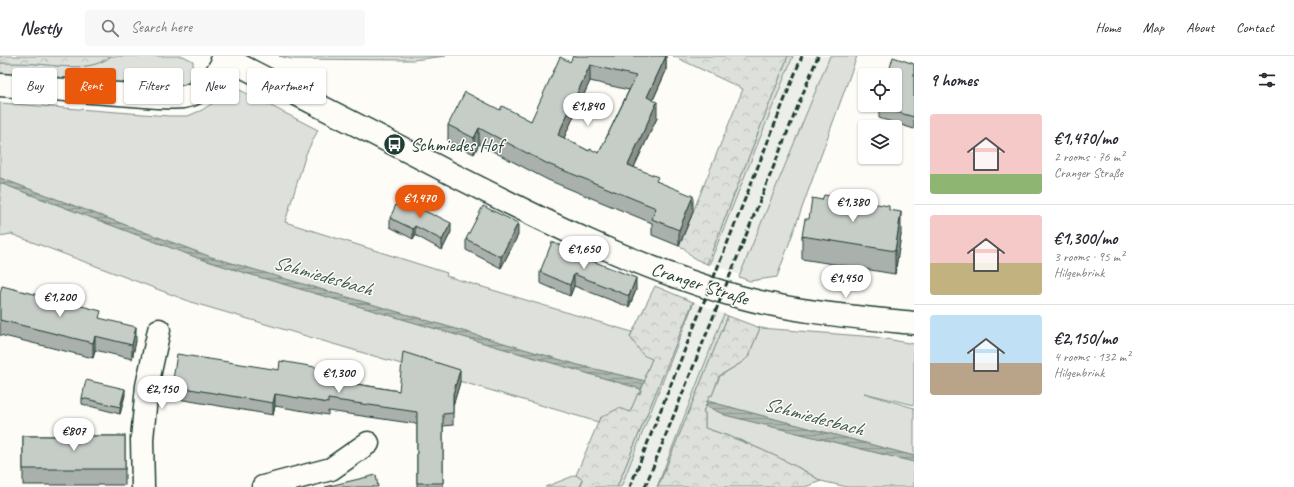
<!DOCTYPE html>
<meta charset="utf-8">
<style>
:root{--surface:#fff;--page:#f7f7f7;--text:#2b2b33;--muted:#7c7c81;--line:#e1e1e2;--accent:#ea580c}
body{margin:0;font-family:Caveat,sans-serif;background:var(--page);color:var(--text);height:100vh;display:flex;flex-direction:column;font-size:15px;white-space:nowrap}
*{box-sizing:border-box;margin:0}
p{font-size:13px;color:var(--muted)}
.icon{flex:none;width:22px;height:22px;fill:none;stroke:currentColor;stroke-width:2;stroke-linecap:round;stroke-linejoin:round}
.map{position:relative;flex:1;overflow:hidden}
.panel{display:flex;flex-direction:column;background:var(--surface);width:380px}
.panel>*{flex:none}
.banner{position:absolute;left:12px;top:12px;width:380px;height:36px;display:flex;gap:8px}
.fabs{position:absolute;left:858px;top:12px;display:grid;gap:8px}
.fabs a{display:grid;place-items:center;width:44px;height:44px;border-radius:4px;background:var(--surface);box-shadow:0 1px 3px #0004;font-size:20px}
.price{position:absolute;translate:-50% -34px;padding:0 9px;border-radius:14px;background:#fff;color:#222;font-size:13px;line-height:26px;filter:drop-shadow(0 1px 2px #0008)}
.price::after{content:'';position:absolute;left:50%;top:24px;width:12px;height:9px;margin-left:-6px;background:inherit;clip-path:polygon(0 0,100% 0,50% 100%)}
.price.selected{background:var(--accent);color:#fff}
ul{padding:0;list-style:none}
li{display:flex;align-items:center;gap:12px;height:100px;padding:0 16px}
li+li{border-top:1px solid var(--line)}
li span{display:grid;place-items:center;flex:none;width:112px;height:80px;border-radius:4px;color:#555}
li>.icon{margin-inline-start:auto}
span .icon{width:48px;height:48px;fill:#fffc;stroke-width:1}
li b{font-size:17px}
h2{display:flex;justify-content:space-between;align-items:center;height:48px;padding:0 16px;font-size:17px}
.chip{padding:0 14px;border-radius:4px;background:var(--surface);box-shadow:0 1px 3px #0004;font-size:14px;line-height:36px}
.chip.selected{background:var(--accent);color:#fff}
header{display:flex;align-items:center;gap:24px;box-sizing:border-box;height:56px;padding:0 20px;background:var(--surface);border-bottom:1px solid var(--line)}
header strong{font-size:19px}
nav{display:flex;gap:22px;margin-inline-start:auto;font-size:14px}
.search{width:280px;height:36px;background:var(--page);display:flex;align-items:center;gap:10px;box-sizing:border-box;padding:0 14px;border-radius:4px;color:var(--muted);font-size:15px}
main{display:flex;flex:1;min-height:0}
.map>svg:first-child{display:block}
</style>
<header>
<strong>Nestly</strong>
<div class="search"><svg class="icon" aria-label="search" viewBox="0 0 24 24"><circle cx="10" cy="10" r="6"/><path d="M15 15l6 6"/></svg>Search here</div>
<nav><a>Home</a><a>Map</a><a>About</a><a>Contact</a></nav>
</header>
<main>
<div class="map">
<svg width="914" height="431" viewBox="0 0 914 431">
<defs>
<pattern id="forest-crowns" width="20" height="18" patternUnits="userSpaceOnUse"><rect width="20" height="18" fill="#dde0db"/><path d="M2 6a3 3 0 1 1 6 0M12 15a3 3 0 1 1 6 0" fill="none" stroke="#bdc1bd"/></pattern>
<pattern id="water-rules" width="6" height="5" patternUnits="userSpaceOnUse"><rect width="6" height="5" fill="#aeb8b1"/><path d="M0 2.5h6" fill="none" stroke="#8d9791"/></pattern>
</defs>
<rect width="100%" height="100%" fill="#fdfcf7"/>
<filter id="ink" filterUnits="userSpaceOnUse"><feTurbulence type="fractalNoise" baseFrequency=".025" numOctaves="2"/><feDisplacementMap in="SourceGraphic" scale="8" xChannelSelector="R" yChannelSelector="G"/><feConvolveMatrix kernelMatrix="1 2 1 2 8 2 1 2 1" color-interpolation-filters="sRGB"/></filter>
<g filter="url(#ink)">
<!-- built -->
<g fill="#eceee9">
<polygon points="793,0 830,0 740,219 710,207"/>
<polygon points="694,246 724,258 668,403 657,431 621,431"/>
</g>
<!-- green -->
<g fill="#dde0db" stroke="#7e8e88">
<path d="M111 0H183L193 5C194 22 190 29 173 32L0 18V7C13 7 25 7 38 8 61 10 91 16 111 0Z"/>
<polygon points="788,0 793,0 709,209 707,208"/>
<polygon points="830,0 857,0 777,221 750,225 739,221"/>
<polygon points="236,32 318,74 306,98 285,166 447,217 446,220 632,276 630,281 652,303 645,320 647,321 645,325 578,309 211,201 0,122 0,47 169,60 188,60 202,54"/>
<polygon points="0,127 198,202 242,216 641,333 639,338 638,338 630,356 600,362 598,366 194,247 11,178 0,180"/>
<polygon points="693,246 694,246 621,431 617,431"/>
<polygon points="724,258 728,260 658,431 657,431"/>
<polygon points="760,272 875,281 914,288 914,349 864,337 914,352 914,400 707,345 710,339 712,339 720,320 744,305 748,301"/>
<polygon points="706,350 725,359 914,406 914,431 847,431 821,425 805,415 773,399 740,384 705,372 705,357 703,356"/>
<polygon points="576,419 583,424 580,431 545,431"/>
</g>
<!-- forest -->
<g fill="url(#forest-crowns)" stroke="#7e8e88">
<path d="M0 0H111C92 16 60 10 38 8 25 7 13 7 0 7Z"/>
<polygon points="279,0 446,0 413,4 292,3"/>
<polygon points="673,0 788,0 707,208 693,202 684,192 679,190 743,33"/>
<polygon points="655,230 693,246 617,431 580,431 583,424 576,419 600,362 619,352 630,356 638,337 640,338 646,321 645,320 652,303 643,299 630,281"/>
<path d="M728 260 760 272 748 301 744 305 719 320 712 340 710 339 703 356 705 357V372C746 386 785 402 821 425L805 431H658Z"/>
</g>
<!-- water -->
<g fill="url(#water-rules)" stroke="#75877f">
<polygon points="0,122 211,201 578,309 645,325 641,333 242,216 198,202 0,127"/>
<polygon points="707,345 914,400 914,406 725,359 706,350"/>
</g>
<g fill="none" stroke-linecap="round" stroke-linejoin="round">
<defs>
<g id="minor">
<path d="M0 29 158 41C166 41 175 42 183 41 205 38 216 19 225 2"/>
<polyline points="143,431 142,383 147,330 159,274"/>
<polyline points="263,431 331,413 368,387"/>
</g>
<path id="tertiary" d="M222 0C297 39 372 76 446 115 540 163 634 211 736 240 794 256 854 261 914 267"/>
</defs>
<!-- minor casing -->
<use href="#minor" stroke="#1f3d34" stroke-width="25"/>
<!-- tertiary casing -->
<use href="#tertiary" stroke="#1f3d34" stroke-width="25"/>
<!-- minor -->
<use href="#minor" stroke="#fdfcf7" stroke-width="22"/>
<!-- tertiary -->
<use href="#tertiary" stroke="#fdfcf7" stroke-width="22"/>
<!-- rail -->
<g stroke="#1f3d34" stroke-width="3" stroke-dasharray="6 3" stroke-linecap="butt">
<polyline points="630,431 802,0"/>
<polyline points="645,431 818,0"/>
</g>
</g>
<!-- wall -->
<g fill="#aab0ab" stroke="#1f3d34" fill-rule="evenodd">
<path d="M666 0V15L653 44 657 62 634 111 658 126 693 156 679 190 652 179V167L548 124 479 88 474 98 448 85V69L500 54 531 65 570 6ZM590 25 629 34 599 97 589 95 564 82Z"/>
<polygon points="914,8 914,73 879,62 879,51"/>
<polygon points="889,154 901,179 895,218 802,203 802,180 809,163"/>
<polygon points="390,162 451,176 442,194 415,179 413,183 390,171"/>
<polygon points="518,179 501,212 466,194 466,183"/>
<polygon points="582,201 636,234 629,251 574,230 570,240 540,227 540,216"/>
<polygon points="0,237 101,263 136,285 132,303 95,294 93,302 0,279"/>
<polygon points="333,324 399,335 460,326 453,350 453,369 443,370 443,431 417,431 417,368 328,355 328,359 275,350 273,359 172,342 172,330"/>
<polygon points="125,339 120,358 82,348 82,342"/>
<rect x="23" y="380" width="102" height="49"/>
</g>
<!-- shaded-wall -->
<g fill="#8b908b" stroke="#1f3d34">
<polygon points="666,0 666,15 647,57 647,41"/>
<polygon points="590,9 590,25 558,95 558,79"/>
<polygon points="657,46 657,62 628,124 628,109"/>
<polygon points="479,72 479,88 474,98 474,82"/>
<polygon points="693,140 693,156 679,190 679,174"/>
<polygon points="901,156 901,179 895,218 895,195"/>
<polygon points="451,167 451,176 442,194 442,184"/>
<polygon points="518,167 518,179 501,212 501,201"/>
<polygon points="415,170 415,179 413,183 413,173"/>
<polygon points="574,218 574,230 570,240 570,229"/>
<polygon points="636,222 636,234 629,251 629,240"/>
<polygon points="136,271 136,285 132,303 132,289"/>
<polygon points="95,280 95,294 93,302 93,287"/>
<polygon points="460,314 460,326 453,350 453,338"/>
<polygon points="125,333 125,339 120,358 120,351"/>
<polygon points="275,338 275,350 273,359 273,347"/>
</g>
<!-- building -->
<g fill="#c6cdc7" stroke="#1f3d34" fill-rule="evenodd">
<path d="M573 0H666L647 41 657 46 628 109 658 121 656 125 693 140 679 174 652 163 656 152 548 108 479 72 474 82 448 69 465 36 500 54 502 50 531 65 560 1 570 6ZM590 9 636 20 599 97 590 93 589 95 558 79Z"/>
<polygon points="893,1 914,8 914,61 879,51 880,49 895,49 895,19 888,19"/>
<polygon points="824,139 889,150 889,154 901,156 895,195 802,180 805,163 809,163 812,142 822,144"/>
<polygon points="399,142 435,160 435,159 451,167 442,184 415,170 413,173 390,162"/>
<polygon points="483,150 518,167 501,201 466,183"/>
<polygon points="552,186 582,199 582,201 636,222 629,240 574,218 570,229 540,216"/>
<polygon points="2,230 101,255 99,262 136,271 132,289 95,280 93,287 0,264 0,237"/>
<polygon points="403,296 460,314 453,338 453,357 443,358 443,427 417,427 417,356 328,343 328,347 275,338 273,347 172,330 177,298 279,314 280,305 333,314 331,324 399,335"/>
<polygon points="86,324 125,333 120,351 82,342"/>
<rect x="23" y="380" width="102" height="33"/>
<polygon points="376,419 378,431 325,431"/>
</g>
</g>
<!-- icons -->
<defs>
<symbol id="bus-disc" viewBox="-11 -11 22 22"><circle r="9.5" fill="#1f3d34" stroke="#fdfcf7"/><path d="M-5-6H5V4H4V6H2V4H-2V6H-4V4H-5ZM-3.5-4V0h7V-4ZM-3.5 1.2v1.5H-2V1.2ZM2 1.2v1.5H3.5V1.2Z" fill="#fff"/></symbol>
</defs>
<g fill-rule="evenodd">
<use href="#bus-disc" x="382" y="76" width="25" height="25"/>
</g>
<g text-anchor="middle" stroke-width="3" stroke-linejoin="round" paint-order="stroke">
<!-- poi labels -->
<g font-size="19" fill="#1f3d34" stroke="#fdfcf7" text-anchor="start">
<text x="410" y="95">Schmiedes Hof</text>
</g>
<!-- street labels -->
<g font-size="19" fill="#1f3d34" stroke="#fdfcf7">
<text transform="translate(700 227) rotate(18)" y="7">Cranger Straße</text>
</g>
<!-- water labels -->
<g font-size="20" font-style="italic" fill="#435c53" stroke="#fdfcf7">
<text transform="translate(323 219) rotate(16)" y="7">Schmiedesbach</text>
<text transform="translate(814 360) rotate(15)" y="7">Schmiedesbach</text>
</g>
</g>
</svg>
<div class="fabs">
<a><svg class="icon" aria-label="locate" viewBox="0 0 24 24"><circle cx="12" cy="12" r="6"/><path d="M12 2v4M12 18v4M2 12h4M18 12h4"/></svg></a>
<a><svg class="icon" aria-label="layers" viewBox="0 0 24 24"><path d="M12 4l9 5-9 5-9-5zM3 14l9 5 9-5"/></svg></a>
</div>
<b class="price" style="left:588px;top:71px">€1,840</b>
<b class="price selected" style="left:420px;top:163px">€1,470</b>
<b class="price" style="left:853px;top:167px">€1,380</b>
<b class="price" style="left:584px;top:214px">€1,650</b>
<b class="price" style="left:846px;top:243px">€1,450</b>
<b class="price" style="left:60px;top:262px">€1,200</b>
<b class="price" style="left:339px;top:338px">€1,300</b>
<b class="price" style="left:162px;top:354px">€2,150</b>
<b class="price" style="left:74px;top:396px">€807</b>
<div class="banner">
<a class="chip">Buy</a>
<a class="chip selected">Rent</a>
<a class="chip">Filters</a>
<a class="chip">New</a>
<a class="chip">Apartment</a>
</div>
</div>
<section class="panel">
<h2>9 homes<svg class="icon" aria-label="filters" viewBox="0 0 24 24"><path d="M4 7h16M4 17h16"/><circle cx="9" cy="7" r="2"/><circle cx="15" cy="17" r="2"/></svg></h2>
<ul>
<li><span style="background:linear-gradient(#f6c9c9 75%,#8fb573 0)"><svg class="icon" aria-label="home" viewBox="0 0 24 24"><path d="M3 11l9-7 9 7M6 9v11h12V9"/></svg></span><div><b>€1,470/mo</b><p>2 rooms · 76 m²</p><p>Cranger Straße</p></div></li>
<li><span style="background:linear-gradient(#f6c9c9 60%,#c2b280 0)"><svg class="icon" aria-label="home" viewBox="0 0 24 24"><path d="M3 11l9-7 9 7M6 9v11h12V9"/></svg></span><div><b>€1,300/mo</b><p>3 rooms · 95 m²</p><p>Hilgenbrink</p></div></li>
<li><span style="background:linear-gradient(#bfe0f5 60%,#b9a48a 0)"><svg class="icon" aria-label="home" viewBox="0 0 24 24"><path d="M3 11l9-7 9 7M6 9v11h12V9"/></svg></span><div><b>€2,150/mo</b><p>4 rooms · 132 m²</p><p>Hilgenbrink</p></div></li>
</ul>
</section>
</main>
